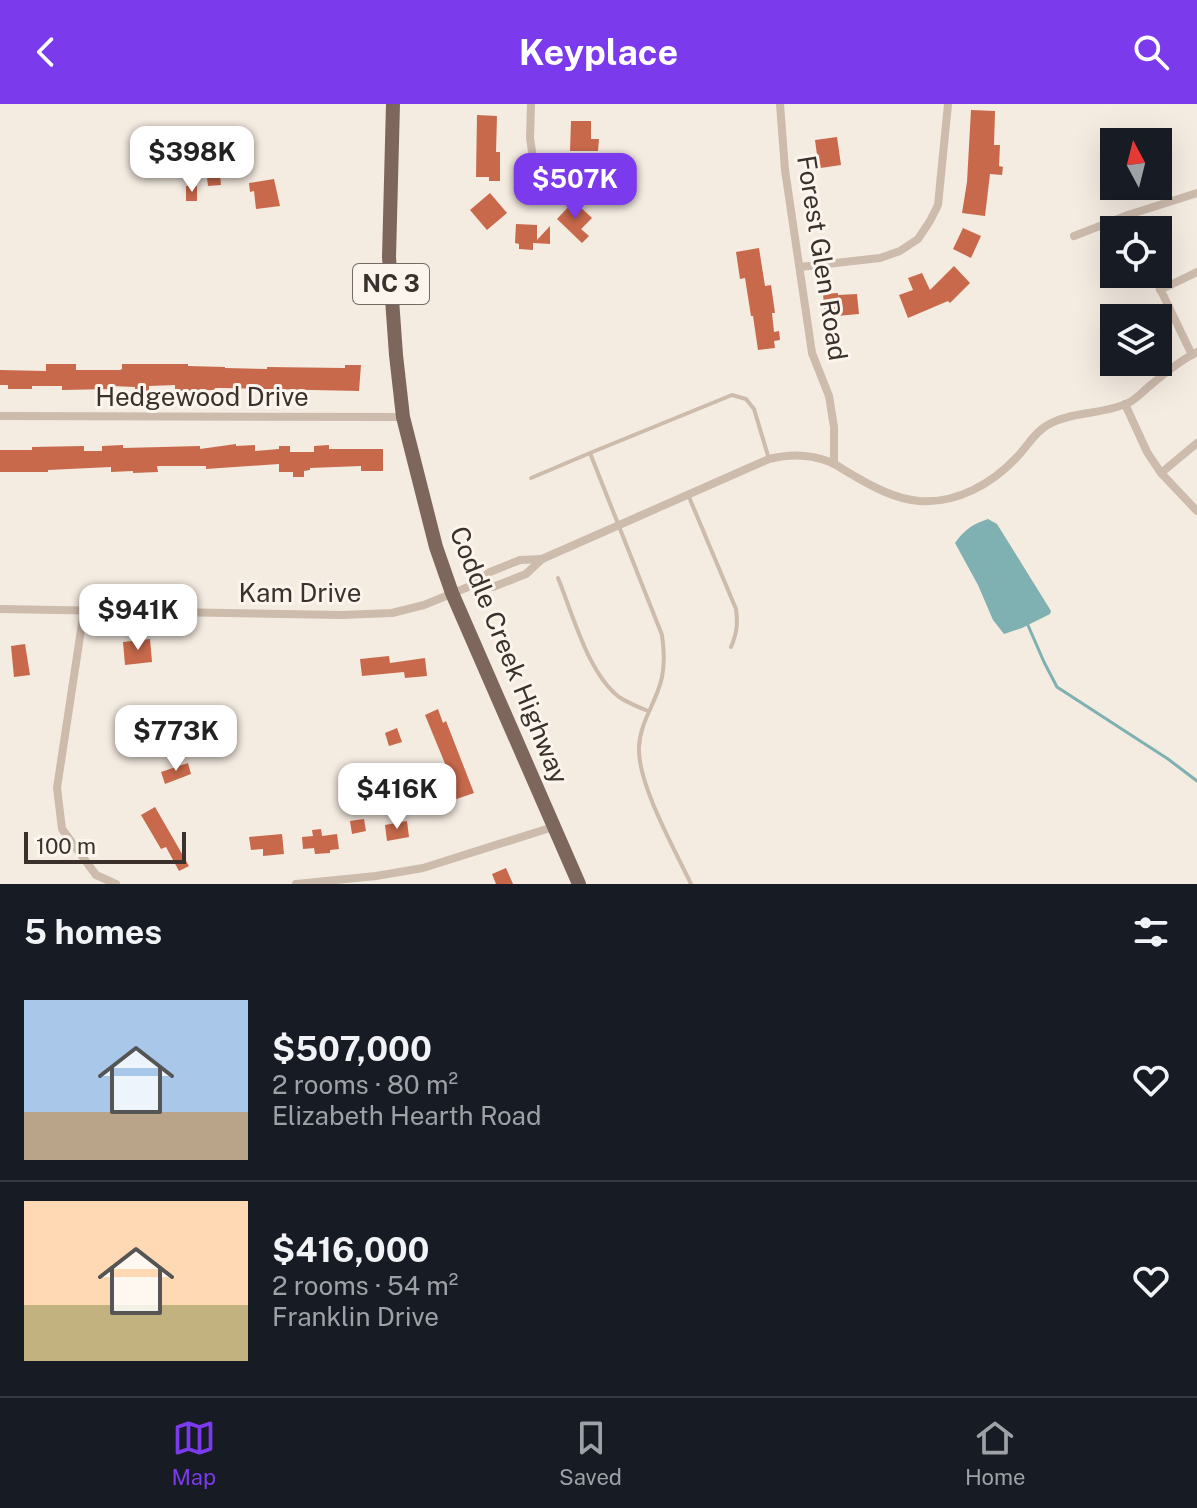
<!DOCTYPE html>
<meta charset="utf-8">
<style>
:root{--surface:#171b24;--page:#20242c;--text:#f1f3f6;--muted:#9ea1a6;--line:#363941;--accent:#7c3aed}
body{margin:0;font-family:"Public Sans",sans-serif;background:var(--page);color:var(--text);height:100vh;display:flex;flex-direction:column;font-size:30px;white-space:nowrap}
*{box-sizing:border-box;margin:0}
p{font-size:26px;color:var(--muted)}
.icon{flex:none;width:44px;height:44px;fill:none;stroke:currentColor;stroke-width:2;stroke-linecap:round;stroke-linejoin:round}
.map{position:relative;height:780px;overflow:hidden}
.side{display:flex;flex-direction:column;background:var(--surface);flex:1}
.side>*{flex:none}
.needle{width:52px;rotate:353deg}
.tools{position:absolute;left:1100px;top:24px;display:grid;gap:16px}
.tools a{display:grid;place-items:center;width:72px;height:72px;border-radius:0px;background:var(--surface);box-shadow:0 8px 32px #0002;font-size:40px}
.scale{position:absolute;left:24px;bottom:20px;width:162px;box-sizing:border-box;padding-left:8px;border:4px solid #3b302b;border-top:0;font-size:22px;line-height:28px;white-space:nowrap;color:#3b302b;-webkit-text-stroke:6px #fbf5ee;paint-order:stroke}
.price{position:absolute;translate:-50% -68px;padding:0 18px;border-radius:16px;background:#fff;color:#222;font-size:26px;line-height:52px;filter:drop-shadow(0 2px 4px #0008)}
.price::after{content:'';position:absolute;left:50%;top:48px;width:24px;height:18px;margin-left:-12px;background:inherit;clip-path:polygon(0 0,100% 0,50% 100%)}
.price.current{background:var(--accent);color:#fff}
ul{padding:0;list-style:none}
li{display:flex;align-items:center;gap:24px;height:200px;padding:0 24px}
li+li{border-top:2px solid var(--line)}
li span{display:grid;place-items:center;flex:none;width:224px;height:160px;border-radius:0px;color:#555}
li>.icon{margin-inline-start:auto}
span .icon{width:96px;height:96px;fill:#fffc;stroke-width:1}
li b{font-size:34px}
h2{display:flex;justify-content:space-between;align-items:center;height:96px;padding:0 24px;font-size:34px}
header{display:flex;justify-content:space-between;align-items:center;height:104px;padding:0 24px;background:var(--accent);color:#fff;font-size:36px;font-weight:700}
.dock{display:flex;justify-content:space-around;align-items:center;height:112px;border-top:2px solid var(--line);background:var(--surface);font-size:22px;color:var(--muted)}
.dock a{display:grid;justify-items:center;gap:4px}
.dock .current{color:var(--accent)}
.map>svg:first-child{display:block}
</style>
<header><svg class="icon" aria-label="back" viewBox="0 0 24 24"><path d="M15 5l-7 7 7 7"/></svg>Keyplace<svg class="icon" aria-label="search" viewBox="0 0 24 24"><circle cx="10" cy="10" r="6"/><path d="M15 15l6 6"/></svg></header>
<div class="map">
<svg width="1197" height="780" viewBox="0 0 1197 780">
<rect width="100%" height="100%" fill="#f4ebe1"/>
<!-- water -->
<path fill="#7fb0b2" d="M988 415 997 420 1051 507 1050 510 1022 524 1004 530 993 516 978 481 955 439C964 426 973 420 988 415Z"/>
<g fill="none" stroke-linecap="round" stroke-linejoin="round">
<!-- stream -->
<polyline stroke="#7fb0b2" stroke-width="3" points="1027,519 1044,558 1057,583 1168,655 1197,677"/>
</g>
<!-- building -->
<g fill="#c8694b">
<polygon points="971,6 995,7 994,41 1000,41 999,62 1003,63 1002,71 990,70 985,112 962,109 967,78"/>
<polygon points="477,11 497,12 496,48 500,48 500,77 489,77 489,73 476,73"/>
<polygon points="571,17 591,17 591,35 599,35 598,47 570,47"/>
<polygon points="837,33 841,61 814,65 812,52 817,51 815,36"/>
<polygon points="610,62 610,71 604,72 605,83 585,84 584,63"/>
<polygon points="220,71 221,81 208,82 207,73"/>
<polygon points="274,75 280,102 256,105 254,87 250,88 249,79"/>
<rect x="186" y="82" width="11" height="15"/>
<polygon points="490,89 507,109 487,126 470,106"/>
<polygon points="574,97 592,114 581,125 589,132 582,139 557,115"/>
<polygon points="516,120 537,121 537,136 550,122 550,140 533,139 533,146 519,145 519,140 515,139"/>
<polygon points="963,124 981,132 971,154 953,145"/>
<polygon points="759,144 765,182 771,181 775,209 772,209 774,228 779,227 780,236 774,237 775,244 758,246 753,212 751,212 745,174 740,175 736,148"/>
<polygon points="954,162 970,179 950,199 948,197 908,214 899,191 913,186 908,174 922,169 930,186"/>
<polygon points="838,189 838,191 857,190 859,210 825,213 823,190"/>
<polygon points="46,260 76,260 76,266 120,266 122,265 122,260 188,260 188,262 225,263 225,264 267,265 267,263 345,264 345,261 361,261 359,287 224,284 215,284 215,286 175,287 175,281 149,282 149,287 135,286 135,283 112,282 112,285 62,286 62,282 32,282 32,285 8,285 8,281 0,281 0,266 46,267"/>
<polygon points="236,340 236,342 255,341 255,347 279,345 279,342 290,342 290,348 314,348 314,342 329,341 329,345 383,345 383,367 361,367 361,362 310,364 310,366 304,367 304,373 293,373 293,368 279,368 279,360 206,365 206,362 157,362 158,368 133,369 133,367 111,368 111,363 48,366 48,368 0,368 0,346 32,346 32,343 84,342 84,347 102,347 102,342 123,341 123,344 200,342 200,345"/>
<polygon points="150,535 152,558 125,561 123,538"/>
<polygon points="25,540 30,571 14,573 11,542"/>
<polygon points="389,552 390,559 425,554 427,572 405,574 404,568 362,572 360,555"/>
<polygon points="438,605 443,619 446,617 474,689 436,702 428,679 422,681 419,672 446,662 425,611"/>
<polygon points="397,624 402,638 389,642 385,629"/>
<polygon points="188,659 191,670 165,680 161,668"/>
<polygon points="155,703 189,762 179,767 166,743 161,745 141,711"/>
<polygon points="364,715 366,727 352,730 350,717"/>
<polygon points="407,717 409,733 387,737 385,721"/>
<polygon points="321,725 322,732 337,730 339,745 330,746 330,749 315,750 314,744 303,745 302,733 313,732 312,726"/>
<polygon points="282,730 284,750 263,752 263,745 251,746 249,733"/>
<polygon points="506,764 513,780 496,780 492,770"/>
</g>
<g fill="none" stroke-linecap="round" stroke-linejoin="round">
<!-- service -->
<g stroke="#cdbbac" stroke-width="4">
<polyline points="531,374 590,349"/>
<path d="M689 393 736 505C738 519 737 529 731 543"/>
<path d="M558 474C573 511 588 569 619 593 628 599 638 603 648 607"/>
<path d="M691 780C675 746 637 679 639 643 640 617 657 598 662 573 665 559 664 545 662 531L590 349 732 291 746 295 754 305 769 355"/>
</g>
<!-- minor -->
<g stroke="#cdbbac" stroke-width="8">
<polyline points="531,0 530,34 533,54 543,71"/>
<polyline points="780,0 785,66 812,249 829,292 834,323 834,360"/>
<polyline points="1128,111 1134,126"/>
<polyline points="1074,132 1128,111 1197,89"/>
<polyline points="800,163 880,154 900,147 918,135 930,117 938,101 948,0"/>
<polyline points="1153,170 1192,251"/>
<polyline points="1160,186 1197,168"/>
<polyline points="1125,300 1147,348 1161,369 1197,407"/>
<polyline points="0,312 403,313"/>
<polyline points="1161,369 1197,339"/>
<path d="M473 481 493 483 526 470 542 455 769 355C789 350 810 350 830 358 837 361 844 366 851 370 871 382 895 395 919 397 956 400 992 380 1017 353 1027 343 1033 330 1046 322 1069 307 1103 311 1128 299 1137 295 1144 286 1152 280 1166 268 1181 256 1197 248"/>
<polyline points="0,505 342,511 392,509 424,501 473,481 490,468 520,456 542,455"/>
<polyline points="84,506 57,684 62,725 96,771 116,780"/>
<polyline points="296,780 376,772 423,764 553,723"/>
</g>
<!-- primary -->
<polyline stroke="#7d675c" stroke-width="14" points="393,0 389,153 396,251 403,313 436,443 452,489 579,780"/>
</g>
<g text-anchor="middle" stroke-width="6" stroke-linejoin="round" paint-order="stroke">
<!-- shield labels -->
<rect fill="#fbf5ee" stroke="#756b66" stroke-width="2" x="353" y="160" width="76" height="40" rx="6"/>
<g font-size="24" font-weight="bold" fill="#3b302b">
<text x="391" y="188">NC 3</text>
</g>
<!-- street labels -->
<g font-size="26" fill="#3b302b" stroke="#fbf5ee">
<text transform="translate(822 154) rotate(81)" y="9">Forest Glen Road</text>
<text x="202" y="302">Hedgewood Drive</text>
<text x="300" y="498">Kam Drive</text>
<text transform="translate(509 551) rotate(68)" y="9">Coddle Creek Highway</text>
</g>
</g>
</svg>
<div class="tools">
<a><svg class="needle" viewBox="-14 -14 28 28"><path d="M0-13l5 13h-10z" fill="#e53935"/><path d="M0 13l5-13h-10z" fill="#9ea1a6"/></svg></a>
<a><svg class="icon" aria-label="locate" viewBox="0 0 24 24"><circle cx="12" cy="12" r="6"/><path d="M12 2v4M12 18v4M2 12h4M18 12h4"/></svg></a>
<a><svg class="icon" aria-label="layers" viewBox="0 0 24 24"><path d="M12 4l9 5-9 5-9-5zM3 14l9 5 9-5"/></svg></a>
</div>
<div class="scale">100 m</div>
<b class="price" style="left:192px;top:90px">$398K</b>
<b class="price current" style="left:575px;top:117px">$507K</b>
<b class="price" style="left:138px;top:548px">$941K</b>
<b class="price" style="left:176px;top:669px">$773K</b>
<b class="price" style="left:397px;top:727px">$416K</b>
</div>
<section class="side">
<h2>5 homes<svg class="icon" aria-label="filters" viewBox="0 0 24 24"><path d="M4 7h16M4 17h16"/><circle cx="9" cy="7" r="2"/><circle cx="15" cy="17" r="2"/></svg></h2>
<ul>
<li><span style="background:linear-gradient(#a9c7e8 70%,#b9a48a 0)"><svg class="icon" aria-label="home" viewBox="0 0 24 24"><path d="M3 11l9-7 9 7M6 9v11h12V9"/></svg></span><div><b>$507,000</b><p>2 rooms · 80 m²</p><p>Elizabeth Hearth Road</p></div><svg class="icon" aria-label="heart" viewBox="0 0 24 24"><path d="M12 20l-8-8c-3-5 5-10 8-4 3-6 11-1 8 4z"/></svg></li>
<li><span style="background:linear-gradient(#ffd9b3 65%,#c2b280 0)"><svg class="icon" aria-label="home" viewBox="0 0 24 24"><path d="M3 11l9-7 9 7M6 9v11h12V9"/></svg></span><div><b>$416,000</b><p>2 rooms · 54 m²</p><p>Franklin Drive</p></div><svg class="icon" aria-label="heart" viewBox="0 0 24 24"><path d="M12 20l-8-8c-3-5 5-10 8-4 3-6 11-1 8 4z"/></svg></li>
</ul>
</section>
<nav class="dock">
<a class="current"><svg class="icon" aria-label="map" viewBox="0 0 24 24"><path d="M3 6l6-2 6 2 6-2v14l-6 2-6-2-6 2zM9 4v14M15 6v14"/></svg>Map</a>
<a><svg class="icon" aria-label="saved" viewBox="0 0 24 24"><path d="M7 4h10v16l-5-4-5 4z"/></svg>Saved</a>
<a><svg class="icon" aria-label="home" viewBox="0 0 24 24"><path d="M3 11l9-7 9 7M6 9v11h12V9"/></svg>Home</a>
</nav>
